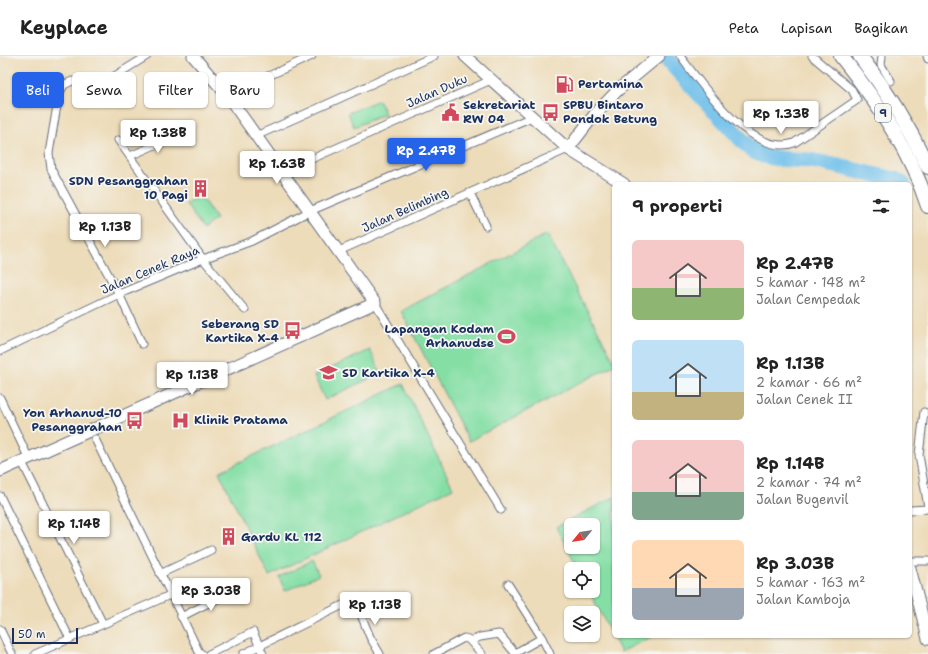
<!DOCTYPE html>
<html lang="id">
<meta charset="utf-8">
<style>
:root{--surface:#fff;--page:#f6f6f6;--text:#222;--muted:#767676;--line:#e0e0e0;--accent:#2563eb}
body{margin:0;font-family:"Shantell Sans",sans-serif;background:var(--page);color:var(--text);height:100vh;display:flex;flex-direction:column;font-size:15px;white-space:nowrap}
*{box-sizing:border-box;margin:0}
p{font-size:13px;color:var(--muted)}
.icon{flex:none;width:22px;height:22px;fill:none;stroke:currentColor;stroke-width:2;stroke-linecap:round;stroke-linejoin:round}
.map{position:relative;flex:1;overflow:hidden}
.side{position:absolute;left:612px;top:126px;width:300px;height:456px;display:flex;flex-direction:column;background:var(--surface);border-radius:6px;box-shadow:0 1px 3px #0004}
.side>*{flex:none}
.banner{position:absolute;left:12px;top:16px;width:380px;height:36px;display:flex;gap:8px}
.needle{width:26px;rotate:240deg}
.controls{position:absolute;left:564px;top:462px;display:grid;gap:8px}
.controls a{display:grid;place-items:center;width:36px;height:36px;border-radius:6px;background:var(--surface);box-shadow:0 1px 3px #0004;font-size:20px}
.scale{position:absolute;left:12px;bottom:10px;width:66px;box-sizing:border-box;padding-left:4px;border:2px solid #1b2f5e;border-top:0;font-size:11px;line-height:14px;white-space:nowrap;color:#1b2f5e;-webkit-text-stroke:3px #f6f6f2;paint-order:stroke}
.price{position:absolute;translate:-50% -34px;padding:0 9px;border-radius:4px;background:#fff;color:#222;font-size:13px;line-height:26px;filter:drop-shadow(0 1px 2px #0008)}
.price::after{content:'';position:absolute;left:50%;top:24px;width:12px;height:9px;margin-left:-6px;background:inherit;clip-path:polygon(0 0,100% 0,50% 100%)}
.price.on{background:var(--accent);color:#fff}
ul{padding:0;list-style:none}
li{display:flex;align-items:center;gap:12px;height:100px;padding:0 20px}
li span{display:grid;place-items:center;flex:none;width:112px;height:80px;border-radius:6px;color:#555}
li>.icon{margin-inline-start:auto}
span .icon{width:48px;height:48px;fill:#fffc;stroke-width:1}
li b{font-size:17px}
h2{display:flex;justify-content:space-between;align-items:center;height:48px;padding:0 20px;font-size:17px}
.tag{padding:0 14px;border-radius:6px;background:var(--surface);box-shadow:0 1px 3px #0004;font-size:14px;line-height:36px}
.tag.on{background:var(--accent);color:#fff}
header{display:flex;align-items:center;gap:24px;box-sizing:border-box;height:56px;padding:0 20px;background:var(--surface);border-bottom:1px solid var(--line)}
header strong{font-size:19px}
nav{display:flex;gap:22px;margin-inline-start:auto;font-size:14px}
.map>svg:first-child{display:block}
</style>
<header>
<strong>Keyplace</strong>
<nav><a>Peta</a><a>Lapisan</a><a>Bagikan</a></nav>
</header>
<div class="map">
<svg width="928" height="598" viewBox="0 0 928 598">
<rect width="100%" height="100%" fill="#f6f6f2"/>
<filter id="ink" filterUnits="userSpaceOnUse"><feTurbulence type="fractalNoise" baseFrequency=".025" numOctaves="2"/><feDisplacementMap in="SourceGraphic" scale="8" xChannelSelector="R" yChannelSelector="G"/><feConvolveMatrix kernelMatrix="1 2 1 2 8 2 1 2 1" color-interpolation-filters="sRGB"/></filter>
<filter id="wash" filterUnits="userSpaceOnUse"><feTurbulence type="fractalNoise" baseFrequency=".012" numOctaves="4" result="noise"/><feDisplacementMap in="SourceGraphic" scale="16" xChannelSelector="R" yChannelSelector="G"/><feGaussianBlur stdDeviation="0.9" result="paint"/><feColorMatrix in="noise" values="0 0 0 0 0 0 0 0 0 0 0 0 0 0 0 0 0 1.4 0 .05"/><feComposite in="paint" operator="in"/></filter>
<g filter="url(#wash)">
<rect width="100%" height="100%" fill="#eddcb9"/>
<!-- green -->
<g fill="#85dfa5" stroke="#508782" fill-rule="evenodd">
<polygon points="379,44 385,58 354,71 348,57"/>
<polygon points="200,139 216,163 203,173 186,148"/>
<polygon points="547,178 614,305 614,309 469,385 401,255"/>
<polygon points="370,294 381,317 325,344 314,320"/>
<polygon points="403,328 453,432 269,520 219,416"/>
<path d="M614 441V580H653L621 596 589 535H593V513H578L556 471ZM571 469H593V491H571Z"/>
<polygon points="312,505 319,519 285,535 279,521"/>
</g>
<g fill="none" stroke-linecap="round" stroke-linejoin="round">
<!-- river -->
<path stroke="#6fc0ea" stroke-width="16" d="M664 0 751 94C773 106 790 102 813 105 840 110 868 118 894 123L903 128"/>
</g>
</g>
<g filter="url(#ink)">
<g fill="none" stroke-linecap="round" stroke-linejoin="round">
<defs>
<g id="street">
<path d="M680 0C702 29 752 102 794 87L857 44 852 34 812 0"/>
<polyline points="882,0 881,9 891,25"/>
<polyline points="927,0 928,3"/>
<polyline points="227,39 312,0"/>
<polyline points="256,80 434,0"/>
<polyline points="118,84 203,203 245,254"/>
<polyline points="130,100 178,79"/>
<polyline points="282,116 491,24"/>
<polyline points="470,137 486,170"/>
<polyline points="339,195 568,93"/>
<polyline points="375,247 501,454"/>
<polyline points="142,288 119,238 51,113 49,97 59,38 64,29 72,25 90,30 100,29 147,0"/>
<polyline points="0,295 119,238 203,203 252,185 310,155 532,61"/>
<polyline points="0,342 28,401"/>
<polyline points="924,356 919,399 928,451"/>
<polyline points="95,383 199,596 202,598"/>
<polyline points="21,404 103,568"/>
<polyline points="0,440 70,583"/>
<polyline points="910,454 928,453"/>
<polyline points="910,505 928,505"/>
<polyline points="160,518 211,494"/>
<polyline points="508,528 542,582"/>
<polyline points="357,549 370,581 380,598"/>
<polyline points="181,561 232,535"/>
<polyline points="0,573 12,598"/>
<polyline points="471,585 480,581 499,578 515,597 542,582 550,598"/>
<polyline points="35,598 170,539"/>
<polyline points="209,598 253,576 263,598"/>
<polyline points="243,598 349,546 356,548"/>
<polyline points="434,598 464,582 468,583 482,598"/>
</g>
<g id="secondary">
<polyline points="465,0 568,93 624,128"/>
<polyline points="568,93 595,58 618,34 659,0"/>
<polyline points="0,415 375,247 227,39 193,0"/>
<polyline points="910,512 928,583"/>
</g>
<g id="highway">
<path d="M841 0C877 45 910 95 928 150"/>
<path d="M860 0C887 35 909 71 928 111"/>
</g>
</defs>
<!-- street casing -->
<use href="#street" stroke="#646c7e" stroke-width="9"/>
<!-- secondary casing -->
<use href="#secondary" stroke="#646c7e" stroke-width="13"/>
<!-- highway casing -->
<use href="#highway" stroke="#646c7e" stroke-width="16"/>
<!-- street -->
<use href="#street" stroke="#fff" stroke-width="7"/>
<!-- secondary -->
<use href="#secondary" stroke="#fff" stroke-width="11"/>
<!-- highway -->
<use href="#highway" stroke="#fff" stroke-width="14"/>
</g>
</g>
<!-- icons -->
<defs>
<symbol id="fuel-bare" viewBox="-9 -9 18 18"><path d="M-5.5-6h7V0h2V4h1.3V-2.5L3-4.5l.8-.8L6-3V5H2.5V1h-1V6h-7ZM-4.2-4.7v3.2H.2V-4.7Z" fill="#d1495b" stroke="#f6f6f2" stroke-width="2.5" paint-order="stroke"/></symbol>
<symbol id="civic-bare" viewBox="-9 -9 18 18"><path d="M-.6-6.5H3V-4.5H.6V-3L4-1V1h2V6H-6V1h2V-1L-.6-3ZM-1.2 2.5V6h2.4V2.5Z" fill="#d1495b" stroke="#f6f6f2" stroke-width="2.5" paint-order="stroke"/></symbol>
<symbol id="bus-bare" viewBox="-9 -9 18 18"><path d="M-5-6H5V4H4V6H2V4H-2V6H-4V4H-5ZM-3.5-4V0h7V-4ZM-3.5 1.2v1.5H-2V1.2ZM2 1.2v1.5H3.5V1.2Z" fill="#d1495b" stroke="#f6f6f2" stroke-width="2.5" paint-order="stroke"/></symbol>
<symbol id="building-bare" viewBox="-9 -9 18 18"><path d="M-4-6H4V6H1V3H-1V6H-4ZM-2.5-4.3h1.7v1.8h-1.7ZM.8-4.3h1.7v1.8H.8ZM-2.5-1h1.7V.8h-1.7ZM.8-1h1.7V.8H.8Z" fill="#d1495b" stroke="#f6f6f2" stroke-width="2.5" paint-order="stroke"/></symbol>
<symbol id="stadium-bare" viewBox="-9 -9 18 18"><path d="M0-5a6.5 5 0 1 0 0 10a6.5 5 0 1 0 0-10ZM-3.5-1.8h7v3.6h-7Z" fill="#d1495b" stroke="#f6f6f2" stroke-width="2.5" paint-order="stroke"/></symbol>
<symbol id="school-bare" viewBox="-9 -9 18 18"><path d="M0-5L7-2L0 1L-7-2ZM-4 1L0 2.5L4 1V4Q0 6-4 4Z" fill="#d1495b" stroke="#f6f6f2" stroke-width="2.5" paint-order="stroke"/></symbol>
<symbol id="hospital-bare" viewBox="-9 -9 18 18"><path d="M-5-5h3v3.5h4V-5h3V5h-3V1.5h-4V5h-3Z" fill="#d1495b" stroke="#f6f6f2" stroke-width="2.5" paint-order="stroke"/></symbol>
</defs>
<g fill-rule="evenodd">
<use href="#fuel-bare" x="552" y="16" width="25" height="25"/>
<use href="#civic-bare" x="438" y="44" width="25" height="25"/>
<use href="#bus-bare" x="538" y="44" width="25" height="25"/>
<use href="#building-bare" x="188" y="120" width="25" height="25"/>
<use href="#bus-bare" x="280" y="262" width="25" height="25"/>
<use href="#stadium-bare" x="494" y="268" width="25" height="25"/>
<use href="#school-bare" x="316" y="304" width="25" height="25"/>
<use href="#bus-bare" x="122" y="352" width="25" height="25"/>
<use href="#hospital-bare" x="168" y="352" width="25" height="25"/>
<use href="#building-bare" x="216" y="468" width="25" height="25"/>
</g>
<g text-anchor="middle" stroke-width="3.5" stroke-linejoin="round" paint-order="stroke">
<!-- shield labels -->
<rect fill="#f6f6f2" stroke="#5d6b8a" stroke-width="1" x="875" y="48" width="16" height="18" rx="3"/>
<g font-size="11" font-weight="bold" fill="#1b2f5e">
<text x="883" y="61">9</text>
</g>
<!-- poi labels -->
<g font-size="12" font-weight="bold" fill="#1b2f5e" stroke="#f6f6f2" text-anchor="start">
<text x="578" y="32">Pertamina</text>
<text x="463" y="53">Sekretariat<tspan x="463" dy="14">RW 04</tspan></text>
<text x="563" y="53">SPBU Bintaro<tspan x="563" dy="14">Pondok Betung</tspan></text>
<text x="188" y="129" text-anchor="end">SDN Pesanggrahan<tspan x="188" dy="14">10 Pagi</tspan></text>
<text x="279" y="272" text-anchor="end">Seberang SD<tspan x="279" dy="14">Kartika X-4</tspan></text>
<text x="494" y="277" text-anchor="end">Lapangan Kodam<tspan x="494" dy="14">Arhanudse</tspan></text>
<text x="342" y="321">SD Kartika X-4</text>
<text x="122" y="361" text-anchor="end">Yon Arhanud-10<tspan x="122" dy="14">Pesanggrahan</tspan></text>
<text x="194" y="368">Klinik Pratama</text>
<text x="241" y="485">Gardu KL 112</text>
</g>
<!-- street labels -->
<g font-size="12" fill="#1b2f5e" stroke="#f6f6f2">
<text transform="translate(437 35) rotate(-24)" y="4">Jalan Duku</text>
<text transform="translate(405 154) rotate(-24)" y="4">Jalan Belimbing</text>
<text transform="translate(150 214) rotate(-23)" y="4">Jalan Cenek Raya</text>
</g>
</g>
</svg>
<div class="controls">
<a><svg class="needle" viewBox="-14 -14 28 28"><path d="M0-13l5 13h-10z" fill="#e53935"/><path d="M0 13l5-13h-10z" fill="#767676"/></svg></a>
<a><svg class="icon" aria-label="locate" viewBox="0 0 24 24"><circle cx="12" cy="12" r="6"/><path d="M12 2v4M12 18v4M2 12h4M18 12h4"/></svg></a>
<a><svg class="icon" aria-label="layers" viewBox="0 0 24 24"><path d="M12 4l9 5-9 5-9-5zM3 14l9 5 9-5"/></svg></a>
</div>
<div class="scale">50 m</div>
<b class="price" style="left:781px;top:79px">Rp 1.33B</b>
<b class="price" style="left:158px;top:98px">Rp 1.38B</b>
<b class="price on" style="left:426px;top:116px">Rp 2.47B</b>
<b class="price" style="left:277px;top:129px">Rp 1.63B</b>
<b class="price" style="left:105px;top:192px">Rp 1.13B</b>
<b class="price" style="left:192px;top:340px">Rp 1.13B</b>
<b class="price" style="left:74px;top:489px">Rp 1.14B</b>
<b class="price" style="left:211px;top:556px">Rp 3.03B</b>
<b class="price" style="left:375px;top:570px">Rp 1.13B</b>
<div class="banner">
<a class="tag on">Beli</a>
<a class="tag">Sewa</a>
<a class="tag">Filter</a>
<a class="tag">Baru</a>
</div>
<section class="side">
<h2>9 properti<svg class="icon" aria-label="filters" viewBox="0 0 24 24"><path d="M4 7h16M4 17h16"/><circle cx="9" cy="7" r="2"/><circle cx="15" cy="17" r="2"/></svg></h2>
<ul>
<li><span style="background:linear-gradient(#f6c9c9 60%,#8fb573 0)"><svg class="icon" aria-label="home" viewBox="0 0 24 24"><path d="M3 11l9-7 9 7M6 9v11h12V9"/></svg></span><div><b>Rp 2.47B</b><p>5 kamar · 148 m²</p><p>Jalan Cempedak</p></div></li>
<li><span style="background:linear-gradient(#bfe0f5 65%,#c2b280 0)"><svg class="icon" aria-label="home" viewBox="0 0 24 24"><path d="M3 11l9-7 9 7M6 9v11h12V9"/></svg></span><div><b>Rp 1.13B</b><p>2 kamar · 66 m²</p><p>Jalan Cenek II</p></div></li>
<li><span style="background:linear-gradient(#f6c9c9 65%,#7fa58c 0)"><svg class="icon" aria-label="home" viewBox="0 0 24 24"><path d="M3 11l9-7 9 7M6 9v11h12V9"/></svg></span><div><b>Rp 1.14B</b><p>2 kamar · 74 m²</p><p>Jalan Bugenvil</p></div></li>
<li><span style="background:linear-gradient(#ffd9b3 60%,#9aa5b1 0)"><svg class="icon" aria-label="home" viewBox="0 0 24 24"><path d="M3 11l9-7 9 7M6 9v11h12V9"/></svg></span><div><b>Rp 3.03B</b><p>5 kamar · 163 m²</p><p>Jalan Kamboja</p></div></li>
</ul>
</section>
</div>
